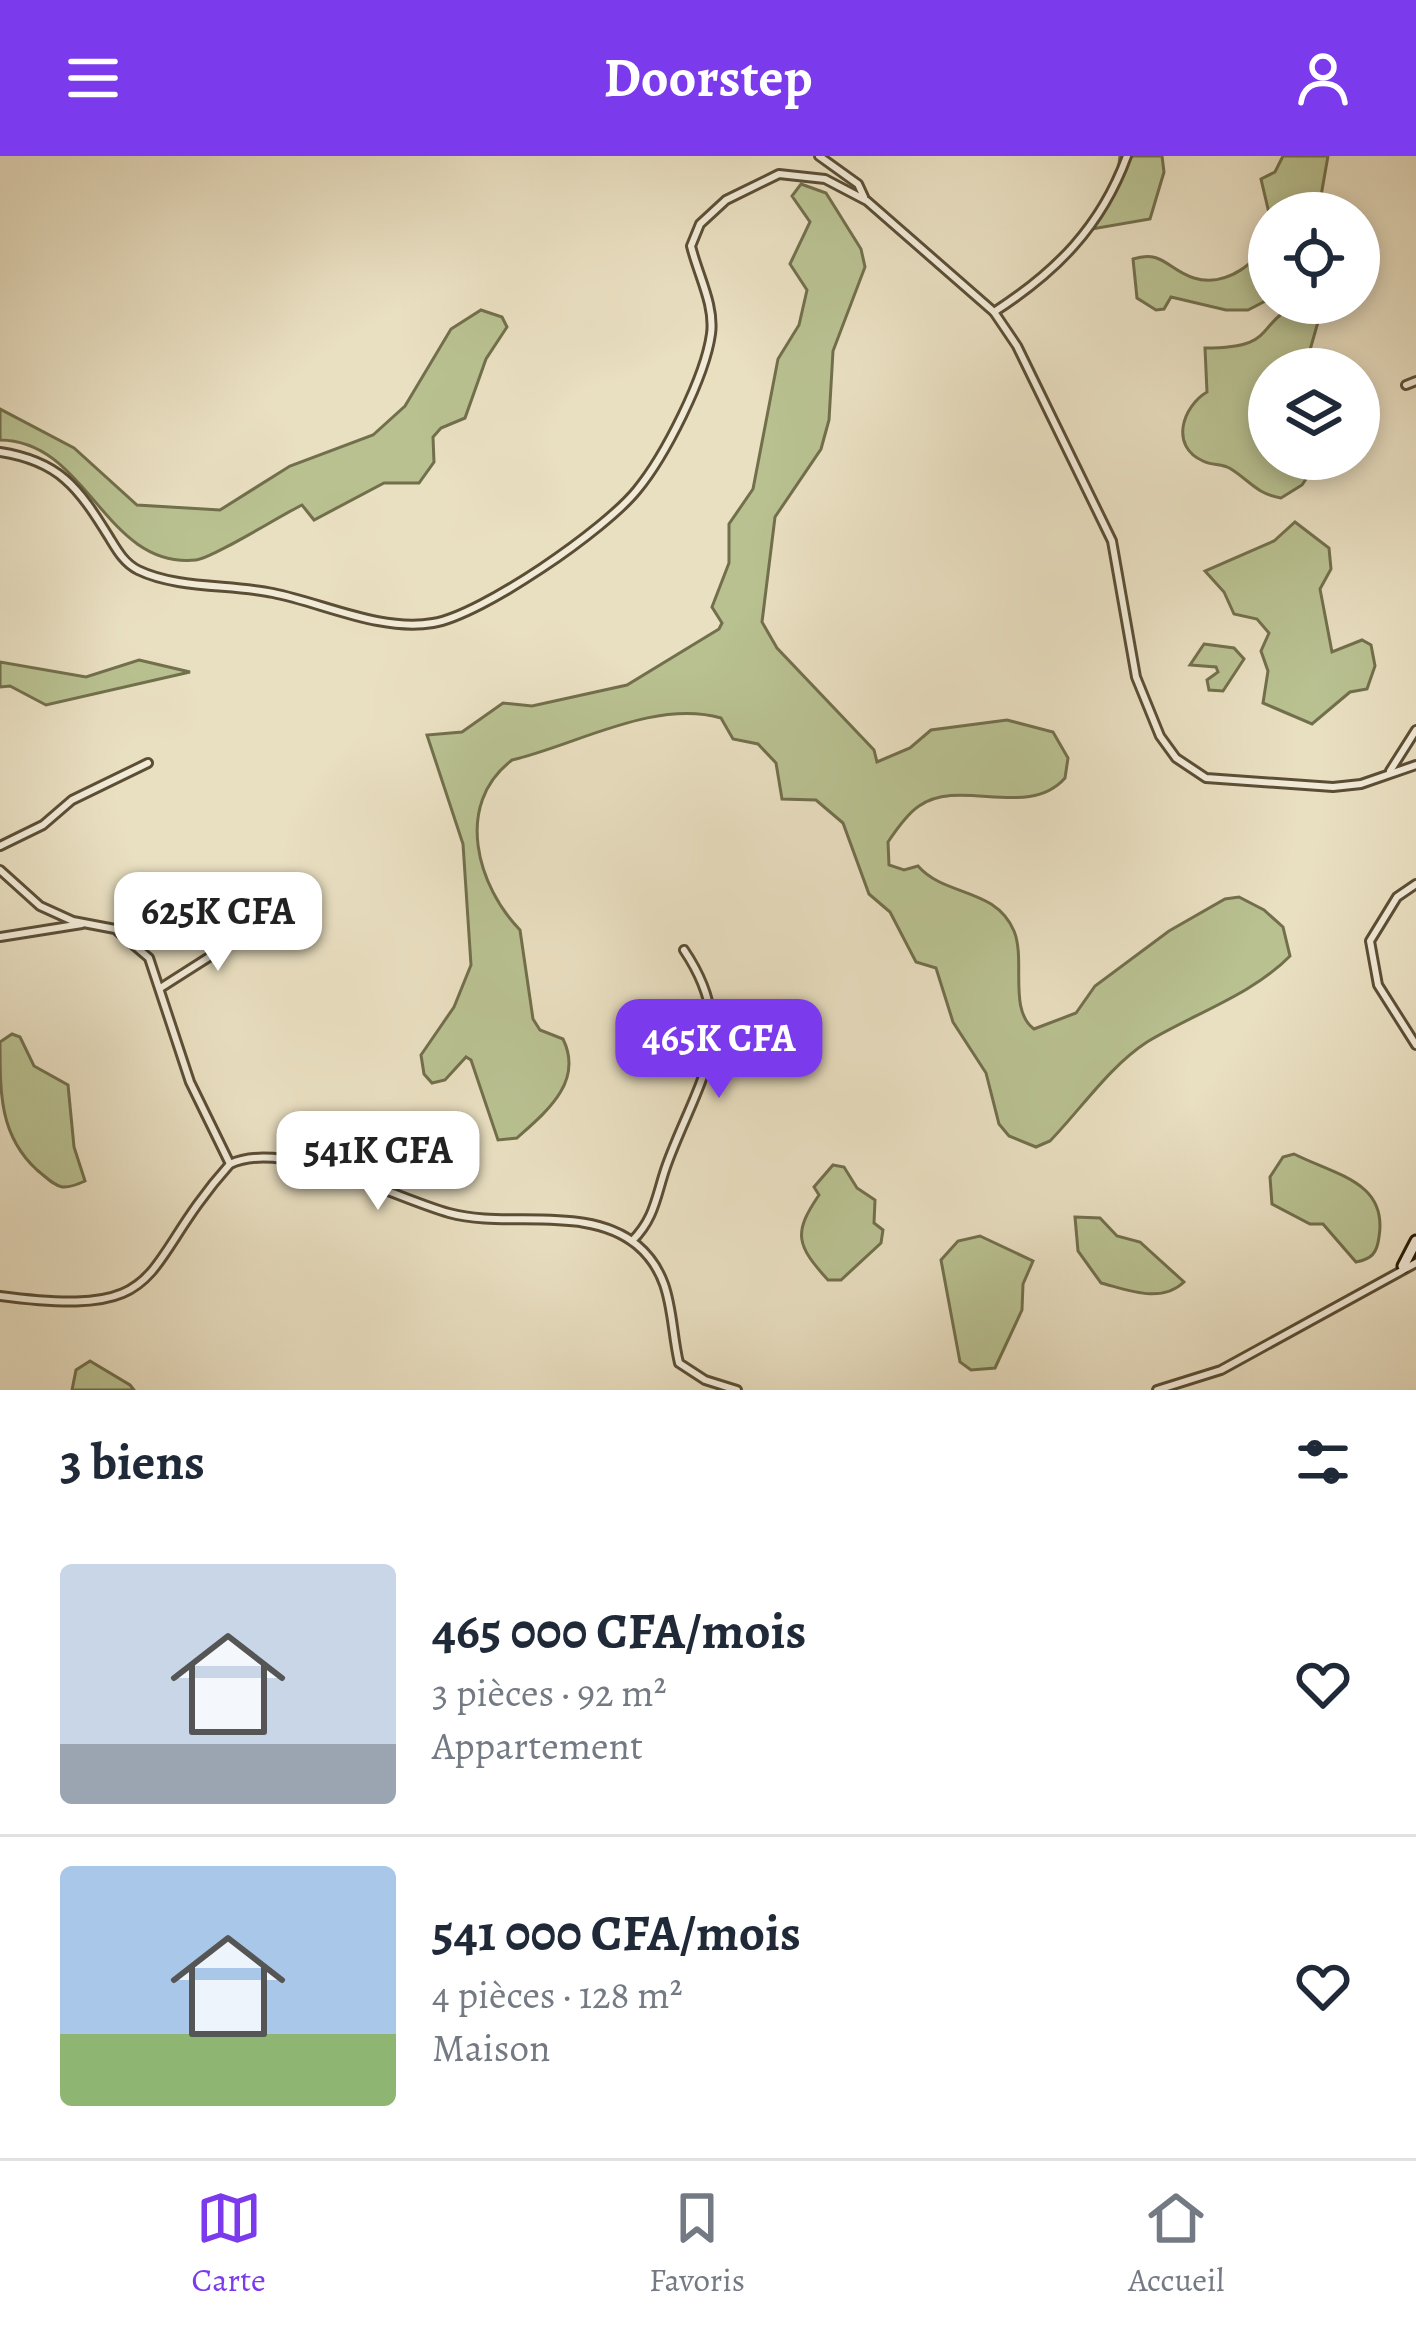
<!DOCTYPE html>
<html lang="fr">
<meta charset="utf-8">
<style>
:root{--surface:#fff;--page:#f2f2f3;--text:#1f2937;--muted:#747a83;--line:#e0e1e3;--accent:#7c3aed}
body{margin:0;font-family:Alegreya,serif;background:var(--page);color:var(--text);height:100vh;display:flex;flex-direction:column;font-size:45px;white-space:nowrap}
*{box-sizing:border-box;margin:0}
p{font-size:39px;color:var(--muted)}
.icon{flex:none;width:66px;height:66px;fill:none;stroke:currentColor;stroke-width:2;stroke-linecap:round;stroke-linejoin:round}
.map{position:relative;height:1234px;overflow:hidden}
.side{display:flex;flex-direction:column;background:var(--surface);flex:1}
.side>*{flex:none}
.buttons{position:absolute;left:1248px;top:36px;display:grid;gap:24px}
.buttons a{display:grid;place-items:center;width:132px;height:132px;border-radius:50%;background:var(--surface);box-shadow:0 6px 18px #0003;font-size:60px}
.price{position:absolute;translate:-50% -102px;padding:0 27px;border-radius:24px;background:#fff;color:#222;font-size:39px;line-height:78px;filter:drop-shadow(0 3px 6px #0008)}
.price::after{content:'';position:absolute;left:50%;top:72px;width:36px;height:27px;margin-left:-18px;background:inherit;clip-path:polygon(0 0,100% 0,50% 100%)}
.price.on{background:var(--accent);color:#fff}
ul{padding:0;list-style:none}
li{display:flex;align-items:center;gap:36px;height:300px;padding:0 60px}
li+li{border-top:3px solid var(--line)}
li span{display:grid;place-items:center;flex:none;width:336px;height:240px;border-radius:12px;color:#555}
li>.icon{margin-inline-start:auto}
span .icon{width:144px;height:144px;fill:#fffc;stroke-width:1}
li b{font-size:51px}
h2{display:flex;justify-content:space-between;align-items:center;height:144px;padding:0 60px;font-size:51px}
header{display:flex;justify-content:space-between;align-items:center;height:156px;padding:0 60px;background:var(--accent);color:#fff;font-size:54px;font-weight:700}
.menu{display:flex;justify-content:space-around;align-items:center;height:168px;border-top:3px solid var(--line);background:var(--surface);font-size:33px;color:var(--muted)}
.menu a{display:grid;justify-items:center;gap:6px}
.menu .on{color:var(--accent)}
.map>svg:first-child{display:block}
</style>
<header><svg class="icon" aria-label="menu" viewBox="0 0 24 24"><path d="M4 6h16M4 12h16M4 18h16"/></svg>Doorstep<svg class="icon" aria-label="person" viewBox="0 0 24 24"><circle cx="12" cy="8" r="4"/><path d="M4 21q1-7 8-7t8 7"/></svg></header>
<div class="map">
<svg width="1416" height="1234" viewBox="0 0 1416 1234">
<rect width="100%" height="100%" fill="#e9dfc1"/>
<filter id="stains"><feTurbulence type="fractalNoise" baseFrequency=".00167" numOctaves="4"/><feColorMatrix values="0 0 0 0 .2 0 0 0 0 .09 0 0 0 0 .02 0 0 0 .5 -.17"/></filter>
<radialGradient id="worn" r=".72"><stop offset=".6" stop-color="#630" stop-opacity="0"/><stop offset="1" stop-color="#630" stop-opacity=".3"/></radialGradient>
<!-- green -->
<g fill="#b9c191" stroke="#726f4c" stroke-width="3">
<polygon points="1120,0 1162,0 1164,16 1150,63 1092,73 1116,34"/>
<polygon points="1283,0 1328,0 1318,57 1269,57 1261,23 1275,16"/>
<path d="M801 28 826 37 861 93 865 111 833 195 829 264 821 293 775 361 762 466 777 492 874 594 877 606 910 592 931 574 1007 564 1053 576 1068 602 1065 622C1028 664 960 621 919 650 907 658 896 674 888 686L889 709 904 714 918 710C945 741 995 731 1014 775 1026 804 1008 854 1034 873L1076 857 1095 830 1169 775 1225 743 1239 741 1264 754 1283 771 1290 800C1252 839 1193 858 1147 886 1110 910 1081 953 1050 985L1036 991 1009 980 999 968 986 917 953 866 936 812 916 806 890 756 869 738 843 667 816 644 782 643 776 607 758 588 733 583 721 562C654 543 576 589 512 604 453 649 478 731 520 774L533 863 540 874 563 883C584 926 546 956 517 982L498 984 471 904 466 901 445 924 432 927 424 918 421 899 454 851 471 809 463 688 427 579 462 576 503 547 532 550 627 529 719 473 722 467 712 451 729 407V368L753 333 778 203 799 169 807 134 790 108 810 66 792 40Z"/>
<path d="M1269 77V143L1248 154H1226L1171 141 1164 153 1156 154 1137 142 1133 103C1162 93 1168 114 1194 122 1225 132 1262 106 1269 77Z"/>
<path d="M1301 147 1322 152 1306 208 1269 213V303L1318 305 1302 329 1281 342C1257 338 1250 325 1231 313 1222 307 1213 310 1203 305 1169 290 1183 250 1207 236L1205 192C1280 192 1252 168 1301 147Z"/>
<path d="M481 154 502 161 507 171 486 203 465 262 441 272 433 281 434 306 419 327H384L314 364 302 349C281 359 213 402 196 404 104 413 89 285 0 284V253L74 292 137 349 220 354 290 310 373 279 405 250 451 173Z"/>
<polygon points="1295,366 1329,392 1331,413 1320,433 1332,496 1362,484 1371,489 1375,510 1367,533 1350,536 1312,568 1263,547 1268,515 1261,495 1269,477 1257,463 1234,458 1224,436 1205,415 1274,385"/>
<polygon points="1204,488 1234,492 1244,503 1223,535 1209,534 1207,524 1218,516 1216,511 1190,509"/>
<polygon points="139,504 190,516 46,549 10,530 0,531 0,506 86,521"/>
<path d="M12 878 20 881 34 910 68 929 74 991 85 1025C59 1037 57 1030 37 1014 0 980 0 939 0 886Z"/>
<path d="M1294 998C1336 1019 1388 1026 1379 1081 1377 1097 1372 1103 1356 1106L1323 1068H1310L1272 1048 1270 1021 1283 1001Z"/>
<path d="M833 1009 844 1011 857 1032 875 1044 874 1067 883 1074 881 1087 841 1124H828C796 1089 793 1077 819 1039L814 1031Z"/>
<path d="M1075 1061 1100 1062 1117 1080 1140 1086 1184 1126C1161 1148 1128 1134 1101 1127L1078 1095Z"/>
<polygon points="980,1080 1033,1105 1023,1128 1022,1154 995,1212 971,1214 960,1206 941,1104 958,1085"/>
<polygon points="90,1205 130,1229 134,1234 72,1234 76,1214"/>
</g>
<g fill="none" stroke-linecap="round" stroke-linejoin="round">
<defs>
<g id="street">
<polyline points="819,0 858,28 864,41"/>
<path d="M994 156C1056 116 1101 71 1127 0"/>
<polyline points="1406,229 1416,225"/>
<path d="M0 296C59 305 78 331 109 381 117 394 124 407 138 414 177 433 231 428 273 437 323 447 381 476 433 467 482 459 606 373 637 334 665 300 705 221 711 178 715 149 698 119 691 90L700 68 726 44 779 18 825 23 867 45 994 156 1017 190 1112 385 1136 521 1160 580 1176 602 1206 622 1333 631 1361 628 1416 609"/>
<polyline points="1390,615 1416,574"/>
<polyline points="0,690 43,669 72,644 148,607"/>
<polyline points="0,714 40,750 73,765 115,773 149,802 190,926 230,1008"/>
<polyline points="1416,728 1397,741 1370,785 1378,829 1416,889"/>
<polyline points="0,781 82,768"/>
<polyline points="162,831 253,773"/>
<path d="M632 1085C655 1062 656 1040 666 1011 696 927 742 880 684 794"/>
<path d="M0 1140C175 1163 135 1114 230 1008 285 982 391 1041 449 1057 507 1073 587 1048 637 1089 675 1121 669 1165 679 1207L705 1224 737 1234"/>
<polyline points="1157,1234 1221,1214 1416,1107"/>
</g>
<polyline id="secondary" points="1403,1110 1416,1085"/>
</defs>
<!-- street casing -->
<use href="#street" stroke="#5b4e35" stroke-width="12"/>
<!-- secondary casing -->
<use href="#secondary" stroke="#2c1d06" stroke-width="15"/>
<!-- street -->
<use href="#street" stroke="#f1ead7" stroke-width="6"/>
<!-- secondary -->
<use href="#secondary" stroke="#f1ead7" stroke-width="9"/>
</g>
<rect width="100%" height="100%" filter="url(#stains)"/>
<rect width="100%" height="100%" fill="url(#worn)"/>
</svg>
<div class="buttons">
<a><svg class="icon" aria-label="locate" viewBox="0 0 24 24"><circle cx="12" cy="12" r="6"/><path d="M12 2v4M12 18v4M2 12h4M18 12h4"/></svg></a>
<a><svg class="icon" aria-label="layers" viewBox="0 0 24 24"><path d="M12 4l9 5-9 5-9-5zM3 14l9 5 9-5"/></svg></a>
</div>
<b class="price" style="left:218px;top:818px">625K CFA</b>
<b class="price on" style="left:719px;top:945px">465K CFA</b>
<b class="price" style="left:378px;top:1057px">541K CFA</b>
</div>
<section class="side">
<h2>3 biens<svg class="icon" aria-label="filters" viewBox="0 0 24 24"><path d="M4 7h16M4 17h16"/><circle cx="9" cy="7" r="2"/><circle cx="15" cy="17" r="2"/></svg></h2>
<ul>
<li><span style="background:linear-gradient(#c9d6e8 75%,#9aa5b1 0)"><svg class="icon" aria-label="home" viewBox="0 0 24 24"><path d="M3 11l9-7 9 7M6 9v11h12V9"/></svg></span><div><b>465 000 CFA/mois</b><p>3 pièces · 92 m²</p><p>Appartement</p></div><svg class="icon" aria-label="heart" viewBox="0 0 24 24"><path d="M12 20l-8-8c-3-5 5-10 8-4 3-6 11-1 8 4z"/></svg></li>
<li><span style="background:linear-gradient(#a9c7e8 70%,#8fb573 0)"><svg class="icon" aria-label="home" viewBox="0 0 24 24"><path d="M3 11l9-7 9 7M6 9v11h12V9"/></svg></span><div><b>541 000 CFA/mois</b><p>4 pièces · 128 m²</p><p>Maison</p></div><svg class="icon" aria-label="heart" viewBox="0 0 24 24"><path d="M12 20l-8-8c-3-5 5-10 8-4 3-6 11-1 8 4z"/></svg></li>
</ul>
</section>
<nav class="menu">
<a class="on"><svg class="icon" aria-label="map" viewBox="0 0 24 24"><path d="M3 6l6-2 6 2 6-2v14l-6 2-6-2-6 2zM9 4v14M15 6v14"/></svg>Carte</a>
<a><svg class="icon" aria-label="saved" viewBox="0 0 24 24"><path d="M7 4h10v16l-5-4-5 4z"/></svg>Favoris</a>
<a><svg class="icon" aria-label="home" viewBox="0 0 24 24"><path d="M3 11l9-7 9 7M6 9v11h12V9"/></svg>Accueil</a>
</nav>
